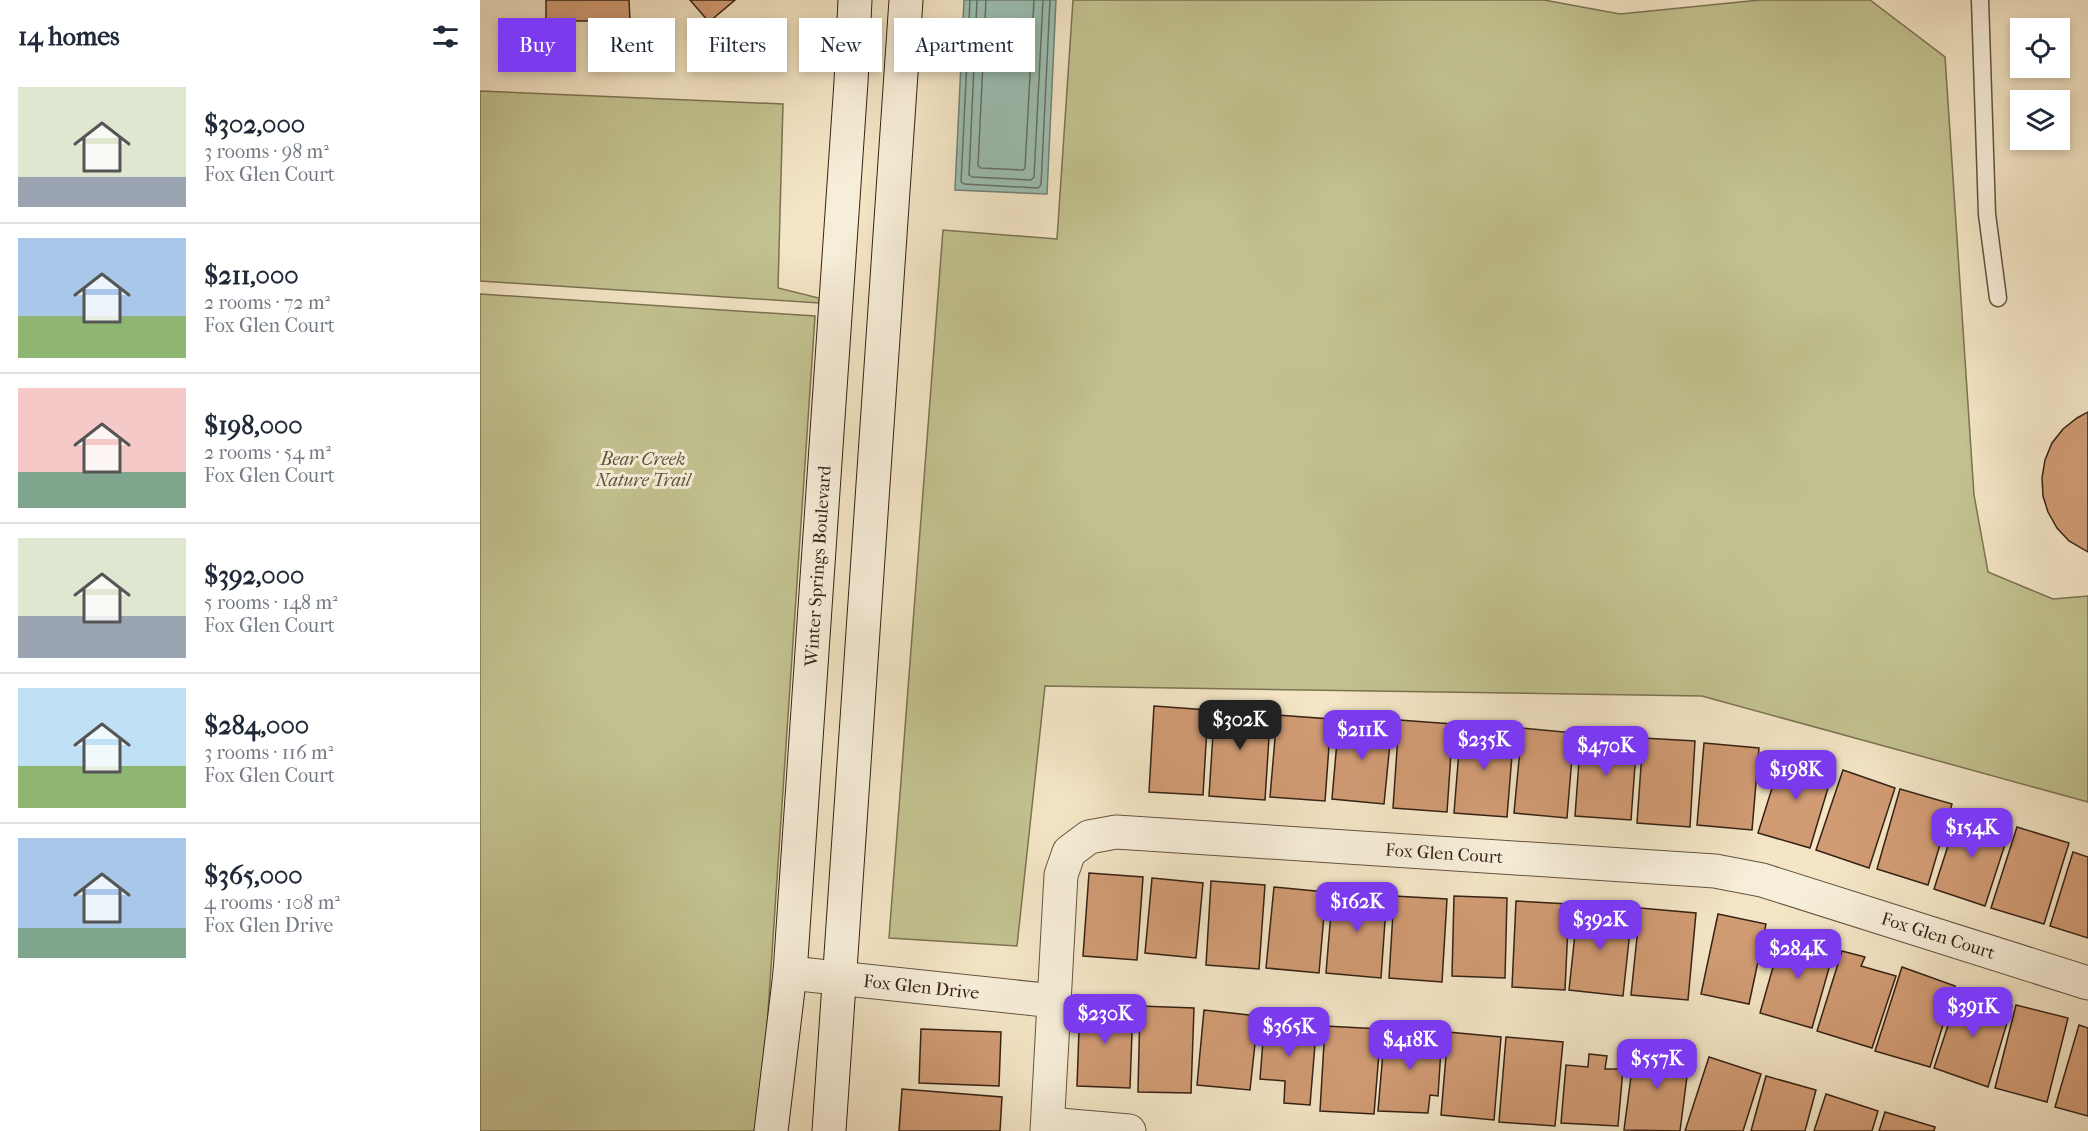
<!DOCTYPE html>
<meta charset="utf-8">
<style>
:root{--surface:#fff;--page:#f6f6f7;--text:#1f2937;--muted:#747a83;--line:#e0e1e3;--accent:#7c3aed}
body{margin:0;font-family:"IM FELL French Canon",serif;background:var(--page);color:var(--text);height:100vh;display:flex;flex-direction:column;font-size:22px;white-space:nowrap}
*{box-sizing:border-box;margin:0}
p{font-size:20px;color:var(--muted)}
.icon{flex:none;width:33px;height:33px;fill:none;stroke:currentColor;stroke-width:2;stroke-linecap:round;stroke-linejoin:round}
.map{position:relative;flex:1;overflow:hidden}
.side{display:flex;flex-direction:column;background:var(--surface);width:480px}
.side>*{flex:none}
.top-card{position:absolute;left:18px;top:18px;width:570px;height:54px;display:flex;gap:12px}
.fabs{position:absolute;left:1530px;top:18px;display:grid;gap:12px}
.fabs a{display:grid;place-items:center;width:60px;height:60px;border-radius:0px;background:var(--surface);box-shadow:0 3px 9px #0003;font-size:30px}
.price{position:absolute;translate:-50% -51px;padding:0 14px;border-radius:12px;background:var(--accent);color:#fff;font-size:20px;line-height:39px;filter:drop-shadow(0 2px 3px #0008)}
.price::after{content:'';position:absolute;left:50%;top:36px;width:18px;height:14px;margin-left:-9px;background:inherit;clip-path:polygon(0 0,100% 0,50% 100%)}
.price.current{background:#222;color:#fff}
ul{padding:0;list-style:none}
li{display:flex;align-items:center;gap:18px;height:150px;padding:0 18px}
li+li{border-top:2px solid var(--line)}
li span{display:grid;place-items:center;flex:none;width:168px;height:120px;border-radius:0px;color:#555}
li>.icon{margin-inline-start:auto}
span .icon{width:72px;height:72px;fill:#fffc;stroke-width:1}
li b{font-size:26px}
h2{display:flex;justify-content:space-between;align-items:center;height:72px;padding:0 18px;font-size:26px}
.pill{padding:0 21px;border-radius:0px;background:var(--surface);box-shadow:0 3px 9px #0003;font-size:21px;line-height:54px}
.pill.current{background:var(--accent);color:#fff}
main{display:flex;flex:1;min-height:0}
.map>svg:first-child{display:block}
</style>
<main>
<section class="side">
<h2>14 homes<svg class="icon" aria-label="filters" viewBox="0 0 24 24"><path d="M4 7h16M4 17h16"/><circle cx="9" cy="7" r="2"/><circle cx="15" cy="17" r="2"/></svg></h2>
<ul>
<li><span style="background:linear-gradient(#dfe7d0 75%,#9aa5b1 0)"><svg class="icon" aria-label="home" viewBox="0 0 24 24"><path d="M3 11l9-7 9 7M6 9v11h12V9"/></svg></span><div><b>$302,000</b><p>3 rooms · 98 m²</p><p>Fox Glen Court</p></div></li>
<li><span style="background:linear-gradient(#a9c7e8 65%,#8fb573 0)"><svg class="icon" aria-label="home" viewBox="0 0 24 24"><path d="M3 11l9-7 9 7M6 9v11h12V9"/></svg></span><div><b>$211,000</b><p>2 rooms · 72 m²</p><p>Fox Glen Court</p></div></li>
<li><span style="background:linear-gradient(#f6c9c9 70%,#7fa58c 0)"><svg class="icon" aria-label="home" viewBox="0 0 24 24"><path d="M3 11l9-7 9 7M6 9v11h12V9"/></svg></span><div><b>$198,000</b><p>2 rooms · 54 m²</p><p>Fox Glen Court</p></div></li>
<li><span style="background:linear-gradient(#dfe7d0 65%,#9aa5b1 0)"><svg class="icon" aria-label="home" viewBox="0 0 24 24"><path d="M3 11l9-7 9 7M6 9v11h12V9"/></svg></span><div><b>$392,000</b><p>5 rooms · 148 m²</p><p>Fox Glen Court</p></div></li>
<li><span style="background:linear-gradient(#bfe0f5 65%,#8fb573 0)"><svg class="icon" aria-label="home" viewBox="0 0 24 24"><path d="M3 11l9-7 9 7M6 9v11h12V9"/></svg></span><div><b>$284,000</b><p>3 rooms · 116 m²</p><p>Fox Glen Court</p></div></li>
<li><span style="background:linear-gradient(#a9c7e8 75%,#7fa58c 0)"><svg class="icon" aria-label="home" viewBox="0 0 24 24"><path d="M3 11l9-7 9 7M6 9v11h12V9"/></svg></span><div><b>$365,000</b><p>4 rooms · 108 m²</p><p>Fox Glen Drive</p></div></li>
</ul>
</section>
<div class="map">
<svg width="1608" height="1131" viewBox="0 0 1608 1131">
<rect width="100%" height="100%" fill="#f3e5c5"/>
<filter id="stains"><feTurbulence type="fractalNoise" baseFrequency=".00333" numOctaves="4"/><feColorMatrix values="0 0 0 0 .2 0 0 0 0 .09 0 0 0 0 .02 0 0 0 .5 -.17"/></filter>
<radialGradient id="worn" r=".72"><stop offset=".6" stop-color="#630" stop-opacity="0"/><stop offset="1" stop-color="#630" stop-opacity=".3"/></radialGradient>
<!-- green -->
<g fill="#c2c290" stroke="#7c7252" stroke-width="1.5">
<polygon points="593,0 1064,0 1140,14 1280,0 1390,0 1465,57 1494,495 1508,572 1573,599 1608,596 1608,802 1222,696 565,686 537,946 409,938 463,230 577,239"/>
<polygon points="0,91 303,104 298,288 339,298 339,303 0,281"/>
<polygon points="0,294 335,316 280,1131 0,1131"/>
</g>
<!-- water -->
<polygon fill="#9bbfb3" stroke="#728074" stroke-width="1.5" points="484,0 576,0 567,194 475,190"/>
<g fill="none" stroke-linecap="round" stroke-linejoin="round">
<!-- shore -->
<g stroke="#687064" stroke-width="1.5">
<polyline points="490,0 481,182 484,184 558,188 561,185 570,0"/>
<polyline points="497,0 489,175 492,177 551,180 554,177 563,0"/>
<polyline points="506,0 498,166 501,168 543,170 545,168 554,0"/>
</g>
</g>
<!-- building -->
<g fill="#d19b74" stroke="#352215" stroke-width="1.5">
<polygon points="66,0 149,0 150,21 66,21"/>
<polygon points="210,0 255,0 229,22"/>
<polygon points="1608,412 1608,552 1589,541 1577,528 1568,512 1563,496 1562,478 1565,460 1572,443 1583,429 1597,418"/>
<polygon points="735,703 791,706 785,800 729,796"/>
<polygon points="674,706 728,710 723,795 669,792"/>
<polygon points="797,715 851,719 845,801 790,797"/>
<polygon points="859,718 912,723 904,804 852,799"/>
<polygon points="919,720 973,724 967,812 913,808"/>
<polygon points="981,725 1034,730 1027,817 974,813"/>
<polygon points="1042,728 1094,733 1087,818 1034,813"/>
<polygon points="1101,734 1157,738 1151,820 1095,816"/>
<polygon points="1163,738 1215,741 1210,827 1157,823"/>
<polygon points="1224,743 1279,748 1272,830 1217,825"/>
<polygon points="1303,753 1354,768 1330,848 1278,833"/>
<polygon points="1363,770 1415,788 1389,868 1336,850"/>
<polygon points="1420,789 1472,804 1448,885 1397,869"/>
<polygon points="1479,812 1530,829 1505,906 1454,889"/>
<polygon points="1537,827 1589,843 1564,924 1511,908"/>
<polygon points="1593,852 1608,857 1608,938 1570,926"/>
<polygon points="609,873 663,877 657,960 603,956"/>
<polygon points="672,878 723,883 716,958 665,953"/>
<polygon points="731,881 785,885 779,969 726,965"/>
<polygon points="794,887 846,892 839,973 786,968"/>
<polygon points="853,888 907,893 901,978 846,973"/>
<polygon points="914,896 967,899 962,982 909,978"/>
<polygon points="974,896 1027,898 1025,978 972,976"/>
<polygon points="1036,901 1089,904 1085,990 1032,987"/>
<polygon points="1098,906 1152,912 1143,996 1089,990"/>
<polygon points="1160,908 1216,913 1208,1000 1151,995"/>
<polygon points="1238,914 1286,924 1269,1004 1221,994"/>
<polygon points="1303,932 1355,947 1332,1028 1280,1013"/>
<polygon points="1362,951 1385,957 1381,966 1416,976 1392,1048 1337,1031"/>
<polygon points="1422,967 1475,986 1450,1067 1395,1051"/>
<polygon points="1480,989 1532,1006 1508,1087 1454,1068"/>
<polygon points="600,1002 653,1004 650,1088 597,1086"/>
<polygon points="1536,1005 1588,1018 1567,1102 1515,1088"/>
<polygon points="660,1006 714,1008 711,1093 658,1092"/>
<polygon points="724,1010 778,1016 770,1090 717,1085"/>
<polygon points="785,1016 817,1018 816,1031 836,1032 830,1105 804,1103 805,1081 780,1079"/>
<polygon points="1599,1025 1608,1028 1608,1116 1575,1107"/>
<polygon points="845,1026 901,1029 894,1114 840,1111"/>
<polygon points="441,1029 521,1032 519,1086 439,1083"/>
<polygon points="905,1029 962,1033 958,1096 950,1095 948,1113 898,1111"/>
<polygon points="968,1032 1021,1037 1014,1120 961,1115"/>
<polygon points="1026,1037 1083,1042 1075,1126 1019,1122"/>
<polygon points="1155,1046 1210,1053 1200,1131 1144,1130"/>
<polygon points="1109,1054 1127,1056 1125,1069 1143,1069 1138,1126 1081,1123 1086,1065 1108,1067"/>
<polygon points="1229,1057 1281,1074 1263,1131 1205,1131"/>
<polygon points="1286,1076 1336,1090 1325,1131 1271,1131"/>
<polygon points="422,1089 522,1097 520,1131 419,1131"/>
<polygon points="1346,1094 1398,1111 1392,1131 1334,1131"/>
<polygon points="1405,1112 1455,1127 1454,1131 1399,1131"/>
</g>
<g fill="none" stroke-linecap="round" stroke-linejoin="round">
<defs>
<polyline id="lane" points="1500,0 1507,214 1518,298"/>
<g id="street">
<path id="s1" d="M310 973 574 1001"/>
<polyline points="568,1124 649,1131"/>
<path id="s2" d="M567 1131 581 875 589 852 609 837 636 832 1235 871 1282 880 1608 983"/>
</g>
<g id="secondary">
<path id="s3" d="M291 1131 310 973 371 82 375 0"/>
<polyline points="349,1131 426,0"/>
</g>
</defs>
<!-- lane casing -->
<use href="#lane" stroke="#645341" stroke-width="19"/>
<!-- street casing -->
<use href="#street" stroke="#645341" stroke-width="35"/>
<!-- secondary casing -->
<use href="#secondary" stroke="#352215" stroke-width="35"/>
<!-- lane -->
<use href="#lane" stroke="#f7eed9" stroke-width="16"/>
<!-- street -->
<use href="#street" stroke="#f7eed9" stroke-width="33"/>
<!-- secondary -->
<use href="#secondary" stroke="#f7eed9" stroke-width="33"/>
</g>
<g text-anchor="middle" stroke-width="6" stroke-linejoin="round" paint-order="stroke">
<!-- park labels -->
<g font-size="18" font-style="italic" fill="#5f523a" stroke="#f7eed9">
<text x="163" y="465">Bear Creek<tspan x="163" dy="21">Nature Trail</tspan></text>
</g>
<!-- street labels -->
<g font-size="18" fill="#352215" stroke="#f7eed9">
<text dy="6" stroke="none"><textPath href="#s3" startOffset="567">Winter Springs Boulevard</textPath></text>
<text dy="6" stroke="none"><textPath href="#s2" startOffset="662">Fox Glen Court</textPath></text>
<text dy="6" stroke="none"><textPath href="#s2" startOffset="1166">Fox Glen Court</textPath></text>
<text dy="6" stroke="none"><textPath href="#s1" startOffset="132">Fox Glen Drive</textPath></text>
</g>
</g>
<rect width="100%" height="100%" filter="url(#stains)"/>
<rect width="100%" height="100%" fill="url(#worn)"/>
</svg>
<div class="fabs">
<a><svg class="icon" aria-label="locate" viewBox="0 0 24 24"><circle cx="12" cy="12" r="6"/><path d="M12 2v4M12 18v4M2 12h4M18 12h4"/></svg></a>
<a><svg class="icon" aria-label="layers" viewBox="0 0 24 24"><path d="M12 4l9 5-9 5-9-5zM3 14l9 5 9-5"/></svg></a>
</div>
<b class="price current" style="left:760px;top:751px">$302K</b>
<b class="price" style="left:882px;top:761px">$211K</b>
<b class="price" style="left:1004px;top:771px">$235K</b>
<b class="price" style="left:1126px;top:777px">$470K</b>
<b class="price" style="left:1316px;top:801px">$198K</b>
<b class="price" style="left:1492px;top:859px">$154K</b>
<b class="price" style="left:877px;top:933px">$162K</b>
<b class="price" style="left:1120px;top:951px">$392K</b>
<b class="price" style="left:1318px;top:980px">$284K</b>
<b class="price" style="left:1493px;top:1038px">$391K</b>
<b class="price" style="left:625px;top:1045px">$230K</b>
<b class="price" style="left:809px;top:1058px">$365K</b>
<b class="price" style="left:930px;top:1071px">$418K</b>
<b class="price" style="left:1177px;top:1090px">$557K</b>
<div class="top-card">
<a class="pill current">Buy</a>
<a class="pill">Rent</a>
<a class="pill">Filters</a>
<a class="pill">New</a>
<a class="pill">Apartment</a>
</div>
</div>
</main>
